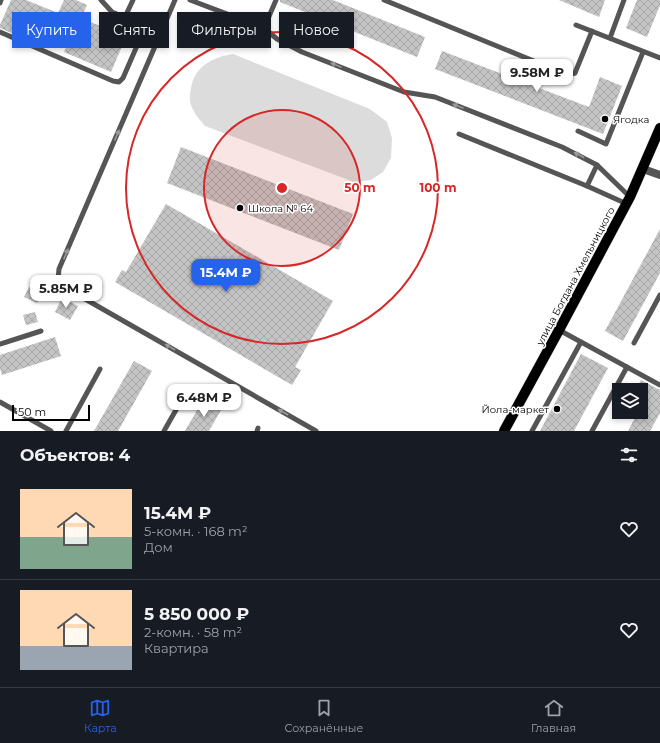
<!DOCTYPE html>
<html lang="ru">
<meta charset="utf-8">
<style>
:root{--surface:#171b24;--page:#242831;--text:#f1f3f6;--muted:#9ea1a6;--line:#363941;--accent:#2563eb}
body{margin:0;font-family:Montserrat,sans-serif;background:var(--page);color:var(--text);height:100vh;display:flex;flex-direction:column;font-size:15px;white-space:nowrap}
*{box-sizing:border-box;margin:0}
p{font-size:13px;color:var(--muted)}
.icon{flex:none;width:22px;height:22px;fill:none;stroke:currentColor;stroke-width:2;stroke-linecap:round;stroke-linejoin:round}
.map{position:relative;height:431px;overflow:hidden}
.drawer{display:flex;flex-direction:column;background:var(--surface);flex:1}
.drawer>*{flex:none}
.guide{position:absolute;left:12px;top:12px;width:400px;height:36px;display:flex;gap:8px}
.tools{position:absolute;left:612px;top:383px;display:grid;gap:8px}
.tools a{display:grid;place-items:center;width:36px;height:36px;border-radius:0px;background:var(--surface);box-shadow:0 2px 6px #0003;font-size:20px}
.scale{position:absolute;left:12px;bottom:10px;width:78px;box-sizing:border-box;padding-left:4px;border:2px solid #000;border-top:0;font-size:11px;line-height:14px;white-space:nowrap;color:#000;-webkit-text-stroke:3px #fff;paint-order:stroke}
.price{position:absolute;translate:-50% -34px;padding:0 9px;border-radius:8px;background:#fff;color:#222;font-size:13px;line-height:26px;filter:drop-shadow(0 1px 2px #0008)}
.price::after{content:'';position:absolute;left:50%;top:24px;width:12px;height:9px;margin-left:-6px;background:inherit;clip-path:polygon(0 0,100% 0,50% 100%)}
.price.on{background:var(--accent);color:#fff}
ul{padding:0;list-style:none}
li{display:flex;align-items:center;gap:12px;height:100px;padding:0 20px}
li+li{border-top:1px solid var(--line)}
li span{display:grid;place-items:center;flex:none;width:112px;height:80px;border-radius:0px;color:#555}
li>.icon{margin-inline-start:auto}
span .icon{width:48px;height:48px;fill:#fffc;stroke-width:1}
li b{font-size:17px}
h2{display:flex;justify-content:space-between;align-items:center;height:48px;padding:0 20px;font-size:17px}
.chip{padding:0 14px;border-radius:0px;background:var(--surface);box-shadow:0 2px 6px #0003;font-size:14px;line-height:36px}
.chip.on{background:var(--accent);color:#fff}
.tabs{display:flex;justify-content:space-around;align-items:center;height:56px;border-top:1px solid var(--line);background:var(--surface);font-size:11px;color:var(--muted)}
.tabs a{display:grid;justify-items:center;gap:2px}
.tabs .on{color:var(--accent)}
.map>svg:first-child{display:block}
</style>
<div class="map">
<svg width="660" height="431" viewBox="0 0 660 431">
<defs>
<pattern id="building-cross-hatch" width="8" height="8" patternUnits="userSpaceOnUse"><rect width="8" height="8" fill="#c4c4c4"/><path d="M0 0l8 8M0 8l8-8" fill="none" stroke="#a7a7a7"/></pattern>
</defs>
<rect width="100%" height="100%" fill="#fff"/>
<!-- grass -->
<path fill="#dcdcdc" d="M233 54 370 109 387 122 392 138 391 158 383 172 371 180 354 182 205 126C202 121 196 117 194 111 189 104 189 96 191 88 195 66 213 57 233 54Z"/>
<!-- building -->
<g fill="url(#building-cross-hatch)">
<polygon points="11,0 26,0 58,13 64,0 76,0 87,5 81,18 126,37 111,72 64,52 70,39 50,31 44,47 0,28 0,25"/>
<polygon points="280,0 333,0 425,37 417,57 280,2"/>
<polygon points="559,0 605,0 599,17"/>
<polygon points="637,0 660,0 660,5 647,37 626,28"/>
<polygon points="442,51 589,107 600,77 622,86 603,134 435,69"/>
<polygon points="181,147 353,214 339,250 167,183"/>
<polygon points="166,204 333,301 295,367 301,370 292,385 115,282 122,270 126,272"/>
<polygon points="660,229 660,273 623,341 605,331"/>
<polygon points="29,287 42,294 37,303 24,297"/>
<polygon points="62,298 78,306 70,320 55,312"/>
<polygon points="35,312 38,322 26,325 23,315"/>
<polygon points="55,337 61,356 2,375 0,368 0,355"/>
<polygon points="581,354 608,368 574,431 540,431"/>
<polygon points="134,361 152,371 118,431 94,431"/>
<polygon points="641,380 660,390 660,413 650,431 628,431 638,412 641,412 641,390 636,390"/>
<polygon points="203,400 221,410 209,431 185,431"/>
</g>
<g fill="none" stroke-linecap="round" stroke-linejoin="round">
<defs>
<polyline id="primary" points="504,431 559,330 630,197 660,128"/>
</defs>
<!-- primary casing -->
<use href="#primary" stroke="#dbdbdb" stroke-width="11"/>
<!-- lane -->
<g stroke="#555" stroke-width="5">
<polyline points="175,0 59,269 58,280 64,287 316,431"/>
<polyline points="190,0 264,28 277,39 302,52 404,92 435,97 562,147 597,165 630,197"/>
<polyline points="384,0 568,75 575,73 592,31"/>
<polyline points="0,3 1,0"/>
<polyline points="125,17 133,0"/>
<polyline points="576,25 660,58"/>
<polyline points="264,28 276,0"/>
<polyline points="0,32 113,81 119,82 123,78 143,32 143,27 141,24 112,12 101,0"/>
<polyline points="610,38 624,0"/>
<polyline points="578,131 606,144 643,52"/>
<polyline points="459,134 587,186 627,204"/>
<polyline points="587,186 597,165"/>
<polyline points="559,330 660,385"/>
<polyline points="634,343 660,295"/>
<polyline points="0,344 41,331"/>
<polyline points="0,402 51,431"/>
<polyline points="66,431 100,369"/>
<polyline points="164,431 189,387"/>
<polyline points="257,431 258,428"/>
<polyline points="532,431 581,342"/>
<polyline points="592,431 627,367"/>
</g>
<!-- street -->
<polyline stroke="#555" stroke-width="8" points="643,169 660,175"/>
<!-- primary -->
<use href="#primary" stroke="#000" stroke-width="10"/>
</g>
<!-- one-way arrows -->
<defs><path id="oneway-solid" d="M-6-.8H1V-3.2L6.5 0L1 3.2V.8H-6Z"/></defs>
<g fill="#999">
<use href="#oneway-solid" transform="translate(336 65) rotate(-158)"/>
<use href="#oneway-solid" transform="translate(458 106) rotate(-159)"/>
<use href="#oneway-solid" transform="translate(117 135) rotate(-67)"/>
<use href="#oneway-solid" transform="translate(579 155) rotate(-152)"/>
<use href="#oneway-solid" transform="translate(66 254) rotate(-67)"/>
<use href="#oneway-solid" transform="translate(170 347) rotate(-150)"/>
<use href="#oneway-solid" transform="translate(283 412) rotate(-150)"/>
</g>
<!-- distance rings -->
<circle cx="282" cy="188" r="78" fill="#d62828" fill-opacity=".12"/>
<g fill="none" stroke="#d62828" stroke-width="2">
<circle cx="282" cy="188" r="78"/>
<circle cx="282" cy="188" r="156"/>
</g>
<!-- markers -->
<g fill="#000" stroke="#fff" stroke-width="1.5">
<circle cx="605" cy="119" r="4"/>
<circle cx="240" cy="208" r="4"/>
<circle cx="557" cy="409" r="4"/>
</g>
<g text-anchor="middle" stroke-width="3" stroke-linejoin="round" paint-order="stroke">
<!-- poi labels -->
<g font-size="10" fill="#000" stroke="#fff" text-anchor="start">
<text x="613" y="123">Ягодка</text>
<text x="248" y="212">Школа № 64</text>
<text x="549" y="413" text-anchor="end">Йола-маркет</text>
</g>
<!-- street labels -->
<g font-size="10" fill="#000" stroke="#fff">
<text transform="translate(575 276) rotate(-62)" y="4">улица Богдана Хмельницкого</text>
</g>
</g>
<circle cx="282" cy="188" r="6" fill="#d62828" stroke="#fff" stroke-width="2"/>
<g font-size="12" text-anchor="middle" font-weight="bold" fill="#d62828" stroke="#fff" stroke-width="3" stroke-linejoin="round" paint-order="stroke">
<text x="360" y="192">50 m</text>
<text x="438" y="192">100 m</text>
</g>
</svg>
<div class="tools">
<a><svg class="icon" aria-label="layers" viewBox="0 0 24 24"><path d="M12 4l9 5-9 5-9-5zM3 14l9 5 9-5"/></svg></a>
</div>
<div class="scale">50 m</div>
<b class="price" style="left:537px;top:93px">9.58M ₽</b>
<b class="price on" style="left:226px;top:293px">15.4M ₽</b>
<b class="price" style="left:66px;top:309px">5.85M ₽</b>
<b class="price" style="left:204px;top:418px">6.48M ₽</b>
<div class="guide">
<a class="chip on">Купить</a>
<a class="chip">Снять</a>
<a class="chip">Фильтры</a>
<a class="chip">Новое</a>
</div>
</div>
<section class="drawer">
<h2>Объектов: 4<svg class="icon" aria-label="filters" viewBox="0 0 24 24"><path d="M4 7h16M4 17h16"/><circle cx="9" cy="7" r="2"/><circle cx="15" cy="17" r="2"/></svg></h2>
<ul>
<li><span style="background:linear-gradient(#ffd9b3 60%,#7fa58c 0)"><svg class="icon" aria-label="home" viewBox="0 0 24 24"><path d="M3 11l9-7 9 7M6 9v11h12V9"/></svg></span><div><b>15.4M ₽</b><p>5-комн. · 168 m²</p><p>Дом</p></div><svg class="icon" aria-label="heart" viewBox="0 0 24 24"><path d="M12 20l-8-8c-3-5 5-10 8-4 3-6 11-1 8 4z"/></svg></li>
<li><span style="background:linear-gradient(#ffd9b3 70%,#9aa5b1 0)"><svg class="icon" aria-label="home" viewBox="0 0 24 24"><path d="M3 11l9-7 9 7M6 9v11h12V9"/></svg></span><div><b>5 850 000 ₽</b><p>2-комн. · 58 m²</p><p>Квартира</p></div><svg class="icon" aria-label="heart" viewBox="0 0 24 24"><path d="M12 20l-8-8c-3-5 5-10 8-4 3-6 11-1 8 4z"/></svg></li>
</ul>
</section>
<nav class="tabs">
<a class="on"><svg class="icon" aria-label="map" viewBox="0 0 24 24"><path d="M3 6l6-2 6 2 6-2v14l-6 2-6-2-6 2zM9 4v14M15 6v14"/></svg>Карта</a>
<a><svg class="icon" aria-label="saved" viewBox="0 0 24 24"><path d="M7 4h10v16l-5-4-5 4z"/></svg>Сохранённые</a>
<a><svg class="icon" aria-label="home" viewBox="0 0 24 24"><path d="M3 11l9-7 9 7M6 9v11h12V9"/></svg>Главная</a>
</nav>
